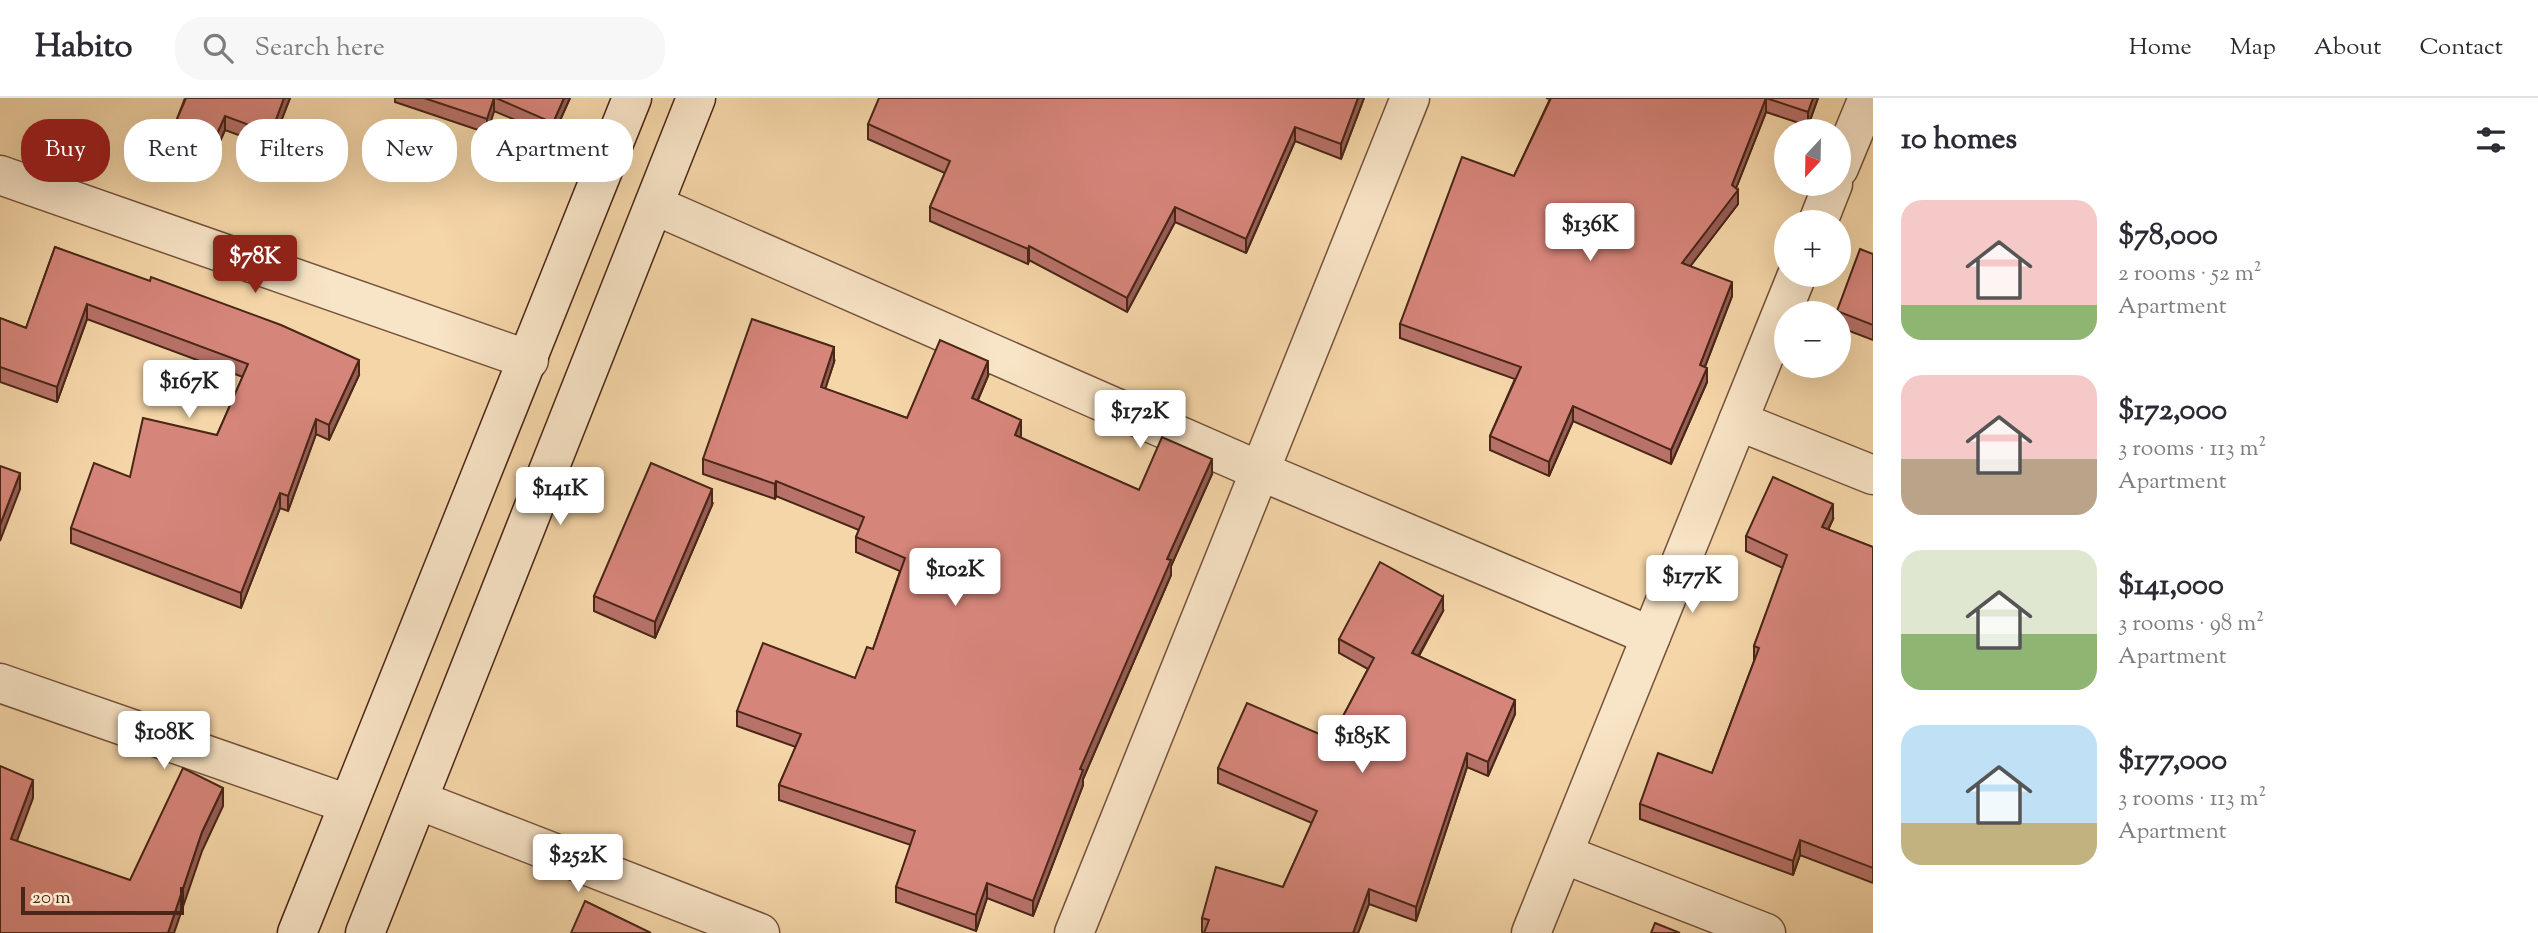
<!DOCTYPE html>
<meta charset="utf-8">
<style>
:root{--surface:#fff;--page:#f7f7f7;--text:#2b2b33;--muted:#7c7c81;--line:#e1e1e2;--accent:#8f2418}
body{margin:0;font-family:"Sorts Mill Goudy",serif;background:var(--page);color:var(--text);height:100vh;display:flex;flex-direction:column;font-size:26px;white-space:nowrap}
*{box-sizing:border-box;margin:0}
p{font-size:23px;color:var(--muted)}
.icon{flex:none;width:38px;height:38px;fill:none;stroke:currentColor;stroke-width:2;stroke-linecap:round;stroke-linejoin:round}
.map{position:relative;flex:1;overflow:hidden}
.details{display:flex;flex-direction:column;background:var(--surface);width:665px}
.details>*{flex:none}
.top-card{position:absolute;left:21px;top:21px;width:665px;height:63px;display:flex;gap:14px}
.needle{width:46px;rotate:202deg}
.fabs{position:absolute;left:1774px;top:21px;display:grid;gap:14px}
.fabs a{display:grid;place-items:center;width:77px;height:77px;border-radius:50%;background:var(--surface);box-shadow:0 7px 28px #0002;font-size:35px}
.scale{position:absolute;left:21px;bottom:18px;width:163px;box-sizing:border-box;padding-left:7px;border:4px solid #492617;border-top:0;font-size:19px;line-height:24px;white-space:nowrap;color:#492617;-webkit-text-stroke:5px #f8e4c6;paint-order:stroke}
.price{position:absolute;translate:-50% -60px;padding:0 16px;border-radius:7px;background:#fff;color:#222;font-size:23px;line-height:46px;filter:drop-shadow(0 2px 4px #0008)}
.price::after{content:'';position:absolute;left:50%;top:42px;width:21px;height:16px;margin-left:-10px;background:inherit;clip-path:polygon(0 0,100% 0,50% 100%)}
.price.current{background:var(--accent);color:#fff}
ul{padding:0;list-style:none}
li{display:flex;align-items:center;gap:21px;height:175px;padding:0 28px}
li span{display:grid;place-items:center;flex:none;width:196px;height:140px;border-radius:21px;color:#555}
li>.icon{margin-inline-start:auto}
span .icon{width:84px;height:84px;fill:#fffc;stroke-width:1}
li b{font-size:30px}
h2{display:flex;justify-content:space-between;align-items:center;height:84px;padding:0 28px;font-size:30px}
.chip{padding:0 24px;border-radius:28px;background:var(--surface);box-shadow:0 7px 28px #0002;font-size:24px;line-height:63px}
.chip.current{background:var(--accent);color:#fff}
header{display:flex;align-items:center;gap:42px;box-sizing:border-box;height:98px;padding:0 35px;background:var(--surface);border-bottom:2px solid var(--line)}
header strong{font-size:33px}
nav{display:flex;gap:38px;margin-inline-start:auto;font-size:24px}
.search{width:490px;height:63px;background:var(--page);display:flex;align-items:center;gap:18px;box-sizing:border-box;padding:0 24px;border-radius:28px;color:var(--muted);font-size:26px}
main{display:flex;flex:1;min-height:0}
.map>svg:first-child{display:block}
</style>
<header>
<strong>Habito</strong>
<div class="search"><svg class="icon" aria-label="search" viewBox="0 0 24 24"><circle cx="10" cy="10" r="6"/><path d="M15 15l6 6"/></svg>Search here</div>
<nav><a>Home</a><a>Map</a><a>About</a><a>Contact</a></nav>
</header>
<main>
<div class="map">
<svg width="1873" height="835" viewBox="0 0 1873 835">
<rect width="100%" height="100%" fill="#f5d6a8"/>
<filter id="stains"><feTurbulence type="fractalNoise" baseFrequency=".00286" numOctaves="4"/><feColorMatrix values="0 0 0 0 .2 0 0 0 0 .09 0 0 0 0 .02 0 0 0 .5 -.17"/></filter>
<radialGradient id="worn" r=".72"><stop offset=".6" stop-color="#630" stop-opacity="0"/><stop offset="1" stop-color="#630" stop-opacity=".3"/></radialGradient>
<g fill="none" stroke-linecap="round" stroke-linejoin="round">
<defs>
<g id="street">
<polyline points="1839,70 1868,0"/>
<polyline points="0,77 529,262"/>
<polyline points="654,107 1260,373 1651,538"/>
<polyline points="1818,124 1833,86"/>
<polyline points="1738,323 1873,377"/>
<polyline points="0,585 348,706"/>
<polyline points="418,702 760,835"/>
<polyline points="1563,756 1766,835"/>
<polyline points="1074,835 1410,0"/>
<polyline points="1531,835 1797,177"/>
</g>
<g id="secondary">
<polyline points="297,835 632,0"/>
<polyline points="365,835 696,0"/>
</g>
</defs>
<!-- street casing -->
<use href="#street" stroke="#74523b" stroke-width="41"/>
<!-- secondary casing -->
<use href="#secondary" stroke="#492617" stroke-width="41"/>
<!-- street -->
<use href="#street" stroke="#f8e4c6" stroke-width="38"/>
<!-- secondary -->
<use href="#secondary" stroke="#f8e4c6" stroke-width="38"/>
</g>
<!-- wall -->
<g fill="#b87269" stroke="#492617" stroke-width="2">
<polygon points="185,0 290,0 271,49 225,32 216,52 177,35 177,21"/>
<polygon points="395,0 570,0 553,38 494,13 487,35 395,4"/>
<polygon points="1364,0 1341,61 1295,43 1246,155 1175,124 1127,214 1029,162 1028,166 930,123 930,109 945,75 868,41 868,26"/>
<polygon points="1546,0 1818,0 1808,28 1766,14 1736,90 1738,106 1690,168 1732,198 1705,269 1707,284 1671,366 1573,323 1549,378 1490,352 1490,338 1515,281 1400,240 1400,226 1514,78 1550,1"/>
<polygon points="55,149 359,277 329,342 316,336 288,413 280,410 241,510 71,445 71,430 217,337 243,279 87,221 57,304 0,284 0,220 26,230"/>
<polygon points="1873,156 1873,242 1839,229 1839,215 1837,215 1837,213"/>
<polygon points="834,264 825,291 907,320 988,278 978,302 1021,337 1020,340 1139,392 1212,376 1171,468 1171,477 1083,681 1083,687 1033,818 987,800 976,833 896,804 896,789 911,747 779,702 779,687 796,649 737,628 737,613 855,580 873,551 900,473 856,454 856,439 859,432 776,398 775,401 703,376 703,361"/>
<polygon points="712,407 655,540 594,513 594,498"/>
<polygon points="1833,421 1828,432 1873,449 1873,785 1800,757 1793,777 1640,721 1640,706 1712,675 1754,563 1754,548 1783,470 1746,453 1746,438"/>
<polygon points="1443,513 1419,558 1515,616 1488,678 1467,669 1416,823 1369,806 1358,835 1204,835 1202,834 1202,820 1283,789 1312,725 1218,685 1218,670 1331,641 1368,571 1339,555 1339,541"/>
</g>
<!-- shaded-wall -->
<g fill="#965d55" stroke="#492617" stroke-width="2">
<polygon points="284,0 290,0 271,49 271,35"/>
<polygon points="494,0 494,13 487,35 487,21"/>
<polygon points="564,0 570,0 553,38 553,25"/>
<polygon points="1358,0 1364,0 1341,61 1341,46"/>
<polygon points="1766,0 1766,14 1733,98 1738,92 1738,106 1682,179 1682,165 1732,87"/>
<polygon points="1813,0 1818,0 1808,28 1808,14"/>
<polygon points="225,18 225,32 216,52 216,38"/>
<polygon points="1295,29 1295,43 1246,155 1246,141"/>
<polygon points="1175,109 1175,124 1127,214 1127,200"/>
<polygon points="1029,148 1029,162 1028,166 1028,151"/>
<polygon points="1732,184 1732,198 1700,281 1700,267"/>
<polygon points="87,206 87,221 57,304 57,289"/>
<polygon points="834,249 834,264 821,304 821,289"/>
<polygon points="359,262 359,277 329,342 329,327"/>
<polygon points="988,263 988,278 972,315 972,300"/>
<polygon points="1707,270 1707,284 1671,366 1671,352"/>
<polygon points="1573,308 1573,323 1549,378 1549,364"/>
<polygon points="316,321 316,336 288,413 288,398"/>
<polygon points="1021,322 1021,337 1015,352 1015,337"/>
<polygon points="1212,361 1212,376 1171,468 1171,477 1083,681 1083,687 1033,818 1033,803 1080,671 1167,461"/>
<polygon points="20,375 20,391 0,443 0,427"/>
<polygon points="776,383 776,398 775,401 775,386"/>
<polygon points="712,391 712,407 655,540 655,524"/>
<polygon points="280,395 280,410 241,510 241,495"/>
<polygon points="1833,406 1833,421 1822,444 1822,429"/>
<polygon points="1443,499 1443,513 1412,569 1412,555"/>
<polygon points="1515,602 1515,616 1488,678 1488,664"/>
<polygon points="1467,655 1467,669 1416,823 1416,809"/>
<polygon points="33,682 33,700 11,759 11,741"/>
<polygon points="223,690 223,708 202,753 174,835 168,835 202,734"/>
<polygon points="1800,742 1800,757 1793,777 1793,763"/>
<polygon points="987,785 987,800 976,833 976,817"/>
<polygon points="1369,791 1369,806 1358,835 1353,835"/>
</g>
<!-- building -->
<g fill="#d6857a" stroke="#492617" stroke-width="2">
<polygon points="186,0 284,0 271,35 225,18 216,38 177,21"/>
<polygon points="424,0 494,0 487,21"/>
<polygon points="496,0 564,0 553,25"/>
<polygon points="879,0 1358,0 1341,46 1295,29 1246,141 1175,109 1127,200 1029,148 1028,151 930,109 950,63 868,26"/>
<polygon points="1551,0 1766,0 1732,87 1738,92 1682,165 1732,184 1700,267 1707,270 1671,352 1573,308 1549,364 1490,338 1521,269 1400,226 1462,59 1514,78"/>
<polygon points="1766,0 1813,0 1808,14"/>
<polygon points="55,149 150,183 151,179 281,227 359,262 329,327 316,321 288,398 280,395 241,495 71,430 94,365 130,379 143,320 217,337 248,266 87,206 57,289 0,269 0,220 26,230"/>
<polygon points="1860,151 1873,156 1873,227 1837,213"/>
<polygon points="752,221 834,249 821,289 907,320 940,242 988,263 972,300 1021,322 1015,337 1139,392 1162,339 1212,361 1167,461 1171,462 1080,671 1083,672 1033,803 987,785 976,817 896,789 915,733 779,687 801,636 737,613 763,545 855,580 867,549 873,551 905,460 856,439 864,419 776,383 775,386 703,361"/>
<polygon points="651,365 712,391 655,524 594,498"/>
<polygon points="0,368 20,375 0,427"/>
<polygon points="1773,379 1833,406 1822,429 1873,449 1873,770 1800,742 1793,763 1640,706 1658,655 1712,675 1759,550 1754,548 1787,457 1746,438"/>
<polygon points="1380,464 1443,499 1412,555 1515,602 1488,664 1467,655 1416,809 1369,791 1353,835 1204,835 1209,822 1202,820 1216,769 1283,789 1317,713 1218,670 1247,605 1331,641 1374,560 1339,541"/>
<polygon points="0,668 33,682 11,741 130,782 183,670 223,690 202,734 168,835 0,835"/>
<polygon points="585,803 651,835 571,835"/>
<polygon points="1655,825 1680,835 1651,835"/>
</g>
<rect width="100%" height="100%" filter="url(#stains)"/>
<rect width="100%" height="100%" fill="url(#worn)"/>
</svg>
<div class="fabs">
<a><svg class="needle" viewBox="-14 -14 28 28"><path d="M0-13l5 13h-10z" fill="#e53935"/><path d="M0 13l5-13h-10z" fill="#7c7c81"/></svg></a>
<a>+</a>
<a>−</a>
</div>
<div class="scale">20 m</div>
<b class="price" style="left:1590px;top:165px">$136K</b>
<b class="price current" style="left:255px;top:197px">$78K</b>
<b class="price" style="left:189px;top:322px">$167K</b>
<b class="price" style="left:1140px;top:352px">$172K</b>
<b class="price" style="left:560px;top:429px">$141K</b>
<b class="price" style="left:955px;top:510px">$102K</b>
<b class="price" style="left:1692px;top:517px">$177K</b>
<b class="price" style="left:164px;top:673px">$108K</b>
<b class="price" style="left:1362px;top:677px">$185K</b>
<b class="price" style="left:578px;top:796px">$252K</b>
<div class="top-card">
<a class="chip current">Buy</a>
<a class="chip">Rent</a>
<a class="chip">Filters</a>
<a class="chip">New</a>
<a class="chip">Apartment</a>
</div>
</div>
<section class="details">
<h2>10 homes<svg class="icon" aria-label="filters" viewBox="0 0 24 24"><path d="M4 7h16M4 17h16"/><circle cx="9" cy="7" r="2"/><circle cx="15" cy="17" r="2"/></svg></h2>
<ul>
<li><span style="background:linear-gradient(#f6c9c9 75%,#8fb573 0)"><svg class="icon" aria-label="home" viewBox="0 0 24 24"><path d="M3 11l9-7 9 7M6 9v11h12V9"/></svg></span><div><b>$78,000</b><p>2 rooms · 52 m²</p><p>Apartment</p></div></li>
<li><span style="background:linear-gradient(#f6c9c9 60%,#b9a48a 0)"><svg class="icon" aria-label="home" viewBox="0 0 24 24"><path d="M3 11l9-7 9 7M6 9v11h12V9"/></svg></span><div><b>$172,000</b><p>3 rooms · 113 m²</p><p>Apartment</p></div></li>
<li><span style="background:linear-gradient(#dfe7d0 60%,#8fb573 0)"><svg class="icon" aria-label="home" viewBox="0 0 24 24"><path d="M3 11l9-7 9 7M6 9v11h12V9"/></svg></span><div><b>$141,000</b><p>3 rooms · 98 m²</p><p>Apartment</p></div></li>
<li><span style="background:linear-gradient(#bfe0f5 70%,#c2b280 0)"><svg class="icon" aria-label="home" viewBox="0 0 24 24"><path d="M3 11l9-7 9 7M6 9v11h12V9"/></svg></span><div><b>$177,000</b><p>3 rooms · 113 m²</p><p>Apartment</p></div></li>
</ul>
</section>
</main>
